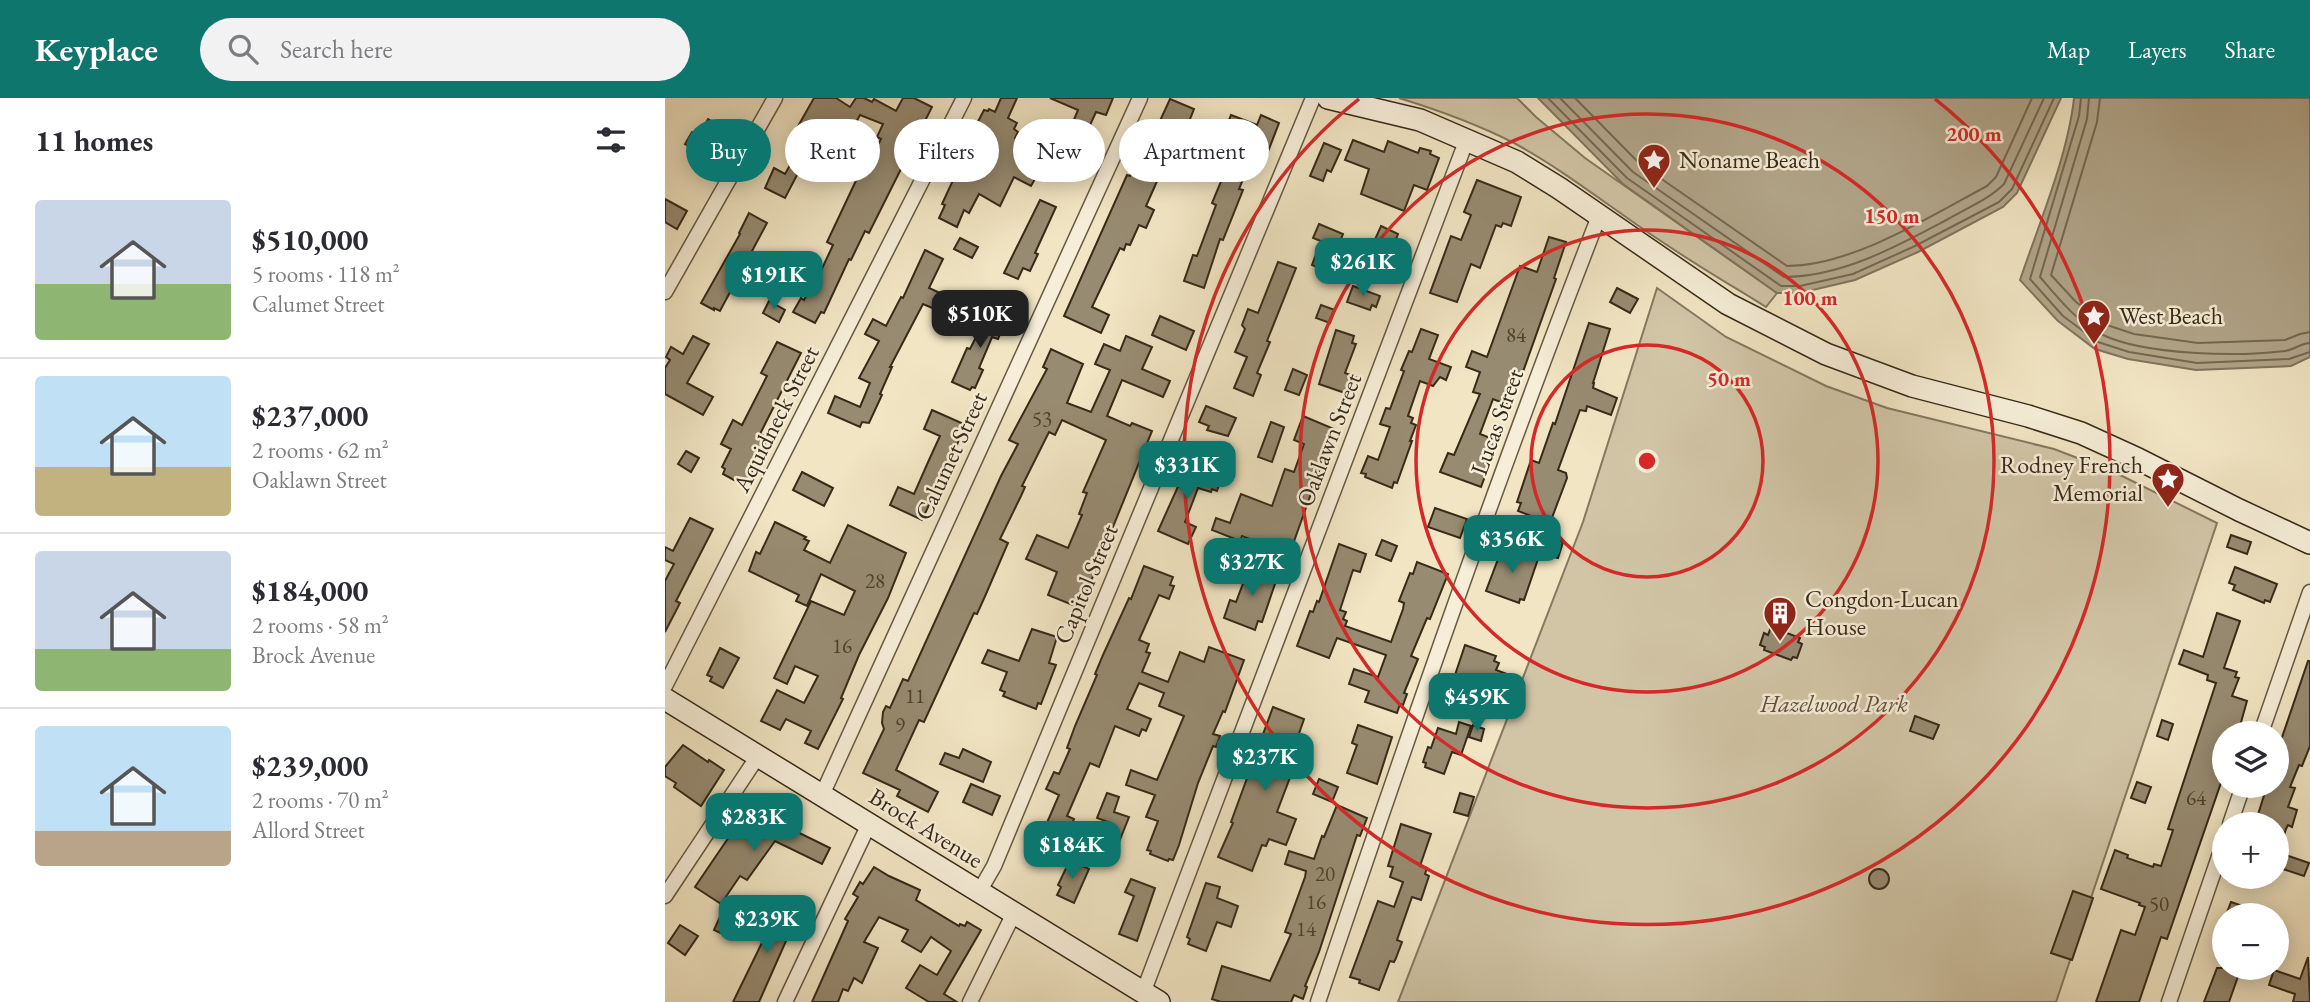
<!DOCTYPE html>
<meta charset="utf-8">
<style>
:root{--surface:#fff;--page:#f2f2f3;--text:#2b2b33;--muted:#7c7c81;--line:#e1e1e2;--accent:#0f766e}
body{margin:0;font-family:"EB Garamond",serif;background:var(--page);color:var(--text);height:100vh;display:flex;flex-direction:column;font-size:26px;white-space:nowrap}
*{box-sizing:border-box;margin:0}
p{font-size:23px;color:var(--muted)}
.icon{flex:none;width:38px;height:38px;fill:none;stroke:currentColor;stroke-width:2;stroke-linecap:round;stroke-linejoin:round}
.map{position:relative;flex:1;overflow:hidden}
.side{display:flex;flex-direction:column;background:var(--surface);width:665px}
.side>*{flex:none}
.top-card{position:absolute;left:21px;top:21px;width:665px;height:63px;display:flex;gap:14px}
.controls{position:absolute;left:1547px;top:623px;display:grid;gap:14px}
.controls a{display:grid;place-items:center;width:77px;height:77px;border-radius:50%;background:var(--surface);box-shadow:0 4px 18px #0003;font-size:35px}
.price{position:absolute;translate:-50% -60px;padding:0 16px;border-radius:14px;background:var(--accent);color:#fff;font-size:23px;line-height:46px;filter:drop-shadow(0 2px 4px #0008)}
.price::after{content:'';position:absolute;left:50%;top:42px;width:21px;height:16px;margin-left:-10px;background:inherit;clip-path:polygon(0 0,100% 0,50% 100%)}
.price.selected{background:#222;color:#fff}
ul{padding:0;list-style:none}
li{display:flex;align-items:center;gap:21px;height:175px;padding:0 35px}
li+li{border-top:2px solid var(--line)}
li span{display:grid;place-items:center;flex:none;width:196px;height:140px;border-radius:7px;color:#555}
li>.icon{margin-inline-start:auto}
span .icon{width:84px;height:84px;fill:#fffc;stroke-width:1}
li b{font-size:30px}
h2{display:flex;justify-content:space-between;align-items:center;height:84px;padding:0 35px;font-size:30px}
.chip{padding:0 24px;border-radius:32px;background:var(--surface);box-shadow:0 4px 18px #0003;font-size:24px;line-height:63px}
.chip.selected{background:var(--accent);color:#fff}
header{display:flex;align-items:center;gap:42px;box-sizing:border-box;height:98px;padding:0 35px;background:var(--accent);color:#fff}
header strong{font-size:33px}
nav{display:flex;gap:38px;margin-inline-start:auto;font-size:24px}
.search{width:490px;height:63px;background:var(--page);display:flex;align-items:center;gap:18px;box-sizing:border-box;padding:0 24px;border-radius:38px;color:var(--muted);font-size:26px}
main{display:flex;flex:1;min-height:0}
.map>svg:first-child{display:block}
</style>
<header>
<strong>Keyplace</strong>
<div class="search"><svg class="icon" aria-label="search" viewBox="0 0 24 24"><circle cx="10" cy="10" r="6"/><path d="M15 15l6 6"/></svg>Search here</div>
<nav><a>Map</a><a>Layers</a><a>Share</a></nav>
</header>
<main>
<section class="side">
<h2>11 homes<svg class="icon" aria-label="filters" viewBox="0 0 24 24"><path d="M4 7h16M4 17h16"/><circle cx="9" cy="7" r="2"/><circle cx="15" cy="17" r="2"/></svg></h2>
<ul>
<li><span style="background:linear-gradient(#c9d6e8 60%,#8fb573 0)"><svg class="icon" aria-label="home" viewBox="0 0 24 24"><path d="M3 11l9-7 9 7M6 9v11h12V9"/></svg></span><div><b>$510,000</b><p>5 rooms · 118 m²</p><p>Calumet Street</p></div></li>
<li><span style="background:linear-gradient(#bfe0f5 65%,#c2b280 0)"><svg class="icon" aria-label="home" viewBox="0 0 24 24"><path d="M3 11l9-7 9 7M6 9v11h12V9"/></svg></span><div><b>$237,000</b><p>2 rooms · 62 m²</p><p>Oaklawn Street</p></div></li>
<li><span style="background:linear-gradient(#c9d6e8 70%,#8fb573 0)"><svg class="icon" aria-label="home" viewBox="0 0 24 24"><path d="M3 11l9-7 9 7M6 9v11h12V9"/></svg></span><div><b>$184,000</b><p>2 rooms · 58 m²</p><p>Brock Avenue</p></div></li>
<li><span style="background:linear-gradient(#bfe0f5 75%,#b9a48a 0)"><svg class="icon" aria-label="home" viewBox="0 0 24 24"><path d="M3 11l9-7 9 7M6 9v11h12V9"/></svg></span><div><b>$239,000</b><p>2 rooms · 70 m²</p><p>Allord Street</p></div></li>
</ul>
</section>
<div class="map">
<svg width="1645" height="904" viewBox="0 0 1645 904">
<rect width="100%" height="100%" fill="#f1e5c3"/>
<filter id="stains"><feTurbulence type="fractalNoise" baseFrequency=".00286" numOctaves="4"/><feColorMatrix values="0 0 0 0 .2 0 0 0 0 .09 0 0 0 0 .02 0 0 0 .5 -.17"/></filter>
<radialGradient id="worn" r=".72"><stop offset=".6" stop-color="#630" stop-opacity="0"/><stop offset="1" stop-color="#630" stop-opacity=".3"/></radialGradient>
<!-- green -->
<g fill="#d1c5a6" stroke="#84785f" stroke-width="2">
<path d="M734 0H852L871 19 920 60 1112 195 1101 209C1069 189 1036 170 1005 149 952 115 904 75 849 45 812 26 773 12 734 0Z"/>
<polygon points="992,190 1061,239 1161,288 1222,310 1389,351 1449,374 1552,425 1391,904 733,904 918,424"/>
</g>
<!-- water -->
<g fill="#b1a589" stroke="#80745c" stroke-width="2">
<polygon points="873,0 1396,0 1352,95 1338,109 1253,154 1190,182 1135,195 1112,195 958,86"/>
<path d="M1409 0H1645V259L1626 268 1531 272 1463 261 1430 251 1393 223 1355 182C1374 126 1403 57 1409 0Z"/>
</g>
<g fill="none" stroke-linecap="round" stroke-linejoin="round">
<!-- shore -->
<g stroke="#746850" stroke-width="2">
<polyline points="883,0 962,80 1116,188 1135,188 1188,176 1250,148 1334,104 1347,91 1389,0"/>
<path d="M895 0 968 74 1119 179C1178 179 1234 147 1285 120 1304 109 1324 101 1339 86L1379 0"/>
<path d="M910 0 975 66 1122 168C1187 168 1266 118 1322 88L1331 79 1367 0"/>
<polyline points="1416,0 1414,18 1365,181 1398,218 1433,244 1464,254 1532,265 1624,261 1645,254"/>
<path d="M1424 0 1422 21 1375 179C1393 200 1413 225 1438 237 1480 257 1573 259 1620 253 1629 252 1636 245 1645 245"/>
<polyline points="1435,0 1432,24 1386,177 1411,204 1442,227 1469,236 1533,245 1620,242 1635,236 1645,234"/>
</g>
</g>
<!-- building -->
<g fill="#978b71" stroke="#362a18" stroke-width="2">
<polygon points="149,0 171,0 185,9 191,0 199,0 207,4 209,1 231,13 238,0 249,0 267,9 204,135 200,133 186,162 184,161 159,215 156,214 150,225 128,214 136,200 139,202 145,191 147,192 168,147 162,144 196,72 199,74 216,41 212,39 218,26 195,17 182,41 157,27 140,56 123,46"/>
<polygon points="336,0 352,0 343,20 352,25 349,31 353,34 350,40 382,59 387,49 410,60 400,81 376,70 366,88 349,79 335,108 314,96 304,115 299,112 292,129 274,120 280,107 277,106 290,78 286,76 319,12 323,13 324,11 330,14"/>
<polygon points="385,0 448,0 441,17 431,14 420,38 405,31 413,12"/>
<polygon points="505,1 529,11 521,31 517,29 509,47 488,38"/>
<polygon points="566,17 592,27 596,17 614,25 599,64 587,59 574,91 578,92 558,142 555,141 539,190 519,183 528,157 532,158 551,107 547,105 565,62 544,53 555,26 561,29"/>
<polygon points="43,21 61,31 52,48 39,41 33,53 20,46 27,34 34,38"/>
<polygon points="688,42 719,54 723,43 753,55 755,50 766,53 765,56 774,60 762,92 749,87 739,113 696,96 704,71 680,62"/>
<polygon points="659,45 676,52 666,74 662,72 658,83 645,78"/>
<polygon points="133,53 142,58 120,100 100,90 109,70 120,76"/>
<polygon points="468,72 493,81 481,108 489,112 481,130 474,127 465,147 461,146 459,152 455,150 427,209 444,217 436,235 399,218 462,77 465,78"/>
<polygon points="812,82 856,99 846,128 838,125 836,129 831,127 815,170 806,166 792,204 765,195 786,138 796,142 806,117 799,114"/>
<polygon points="0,101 22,113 12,131 0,124"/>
<polygon points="375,102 391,109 370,155 373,156 365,173 358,170 353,181 339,175"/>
<polygon points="84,115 102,125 55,213 49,210 49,212 36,205 75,136 74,135"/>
<polygon points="654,126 678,136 663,174 647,167 656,143 648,140"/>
<polygon points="716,128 733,136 726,154 708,146"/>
<polygon points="884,139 901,144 889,180 891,181 849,299 846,298 843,307 828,301 815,336 833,343 816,389 775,374 783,355 789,357 815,296 808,294 815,274 801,269 807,253 822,259 855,168 872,174"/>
<polygon points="295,140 313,149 307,160 289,151"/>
<polygon points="260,152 278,161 264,190 286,200 279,215 258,206 225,269 227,269 215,296 217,297 204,325 197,324 195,329 163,315 170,298 195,309 205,285 194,280 214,243 200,236 208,221 221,228 236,199 238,200"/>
<polygon points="613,164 631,170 602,243 605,244 592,275 596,277 588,298 569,290 582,259 570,254 580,231 577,227 583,211 593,215"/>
<polygon points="688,188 715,198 711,209 707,207 705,212 682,204"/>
<polygon points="952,190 973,201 965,215 945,204"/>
<polygon points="104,203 120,212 114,224 98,215"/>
<polygon points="656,207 670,212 665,225 651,220"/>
<polygon points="327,208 344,215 333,241 327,239 314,270 318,272 310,290 307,289 305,292 287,284 302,250 305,251 312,237 314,238"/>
<polygon points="495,218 529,233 521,252 487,237"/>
<polygon points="924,225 945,231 928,285 929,285 928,290 952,300 946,317 922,308 921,313 915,312 893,372 901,375 902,380 885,425 853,413 856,405 852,404 866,362 874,365 888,325 890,326"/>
<polygon points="756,231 773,237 764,261 786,269 781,282 775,279 768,288 755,283 743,318 748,320 746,325 751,327 745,343 747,343 732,385 729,384 727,390 700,379 701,376 696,375 703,358 713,362 725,329 715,326 721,310 725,311 739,273 736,272 744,253 747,254"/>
<polygon points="671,232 689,238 687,245 691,246 680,275 691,279 685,294 681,293 680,295 654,286"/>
<polygon points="28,238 44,246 22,285 48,299 38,317 0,296 0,270 5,262 1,259 6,249 18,256"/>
<polygon points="461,238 487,249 477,271 505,283 498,299 457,282 442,318 465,328 467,325 487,333 415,510 383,497 392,474 361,461 372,437 403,450 417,417 414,416 422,395 418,394 441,342 397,322 390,337 384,334 357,388 360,389 356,398 335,441 343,445 321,496 312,516 309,515 259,624 254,622 231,672 273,694 263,714 232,698 235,692 198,675 219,631 217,625 218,614 221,608 225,610 238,581 243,583 336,378 353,346 344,342 382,271 378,269 386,251 418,266 402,305 426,314 445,272 430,266 439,246 455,253"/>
<polygon points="112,244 136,255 95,336 103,340 80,388 58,376 60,371 57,369 66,351 56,346 68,322 77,327 102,278 96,275"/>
<polygon points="628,271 642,277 634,297 620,292"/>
<polygon points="541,308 571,320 563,338 542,332 544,328 534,324"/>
<polygon points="267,312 301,327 257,422 225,407 233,389 249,396 264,362 275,338 259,331"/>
<polygon points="638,318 669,331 617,477 604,472 611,451 577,438 575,443 547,432 551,420 565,425 576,396 607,408 620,371 629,374 639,346 629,342"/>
<polygon points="606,324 619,329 607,364 593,359"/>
<polygon points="21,353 34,360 26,374 13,366"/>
<polygon points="524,364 553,375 552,378 556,380 552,393 547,391 546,394 533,390 520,424 531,429 523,446 493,433"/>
<polygon points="137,374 168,390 159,408 128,392"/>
<polygon points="770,410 802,421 795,440 763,429"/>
<polygon points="25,420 48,431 11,503 15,505 0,534 0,483 9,466 0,462 0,449 8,453"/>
<polygon points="110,424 141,439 139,441 144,443 139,452 165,465 183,427 241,455 223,500 194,557 176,600 178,601 153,651 140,645 146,633 121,621 115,632 96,623 112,592 139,605 153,578 130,568 122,586 109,580 146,503 179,517 190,493 156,476 142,508 131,503 134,497 84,473 91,454 95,456"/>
<polygon points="1566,437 1586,444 1582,456 1562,449"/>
<polygon points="884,439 898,444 893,460 878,456"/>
<polygon points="717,442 732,448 726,463 711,457"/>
<polygon points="674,446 701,456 695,474 688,472 675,512 681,514 678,521 682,523 680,528 726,544 738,511 739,505 734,503 745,475 748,476 752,464 783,476 765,521 762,520 746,558 753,561 739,595 742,596 738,607 735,606 732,615 700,604 704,593 684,586 689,571 713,579 721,557 672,540 664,560 632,548 645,513 648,514 652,503 654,504"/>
<polygon points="838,448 873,461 859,502 855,501 854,505 821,493"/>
<polygon points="585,467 613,477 597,524 593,523 590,532 559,520 565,502 571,504"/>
<polygon points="479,468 508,479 505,487 509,488 504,501 494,497 474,542 484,546 481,554 485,555 477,574 503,584 515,554 539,564 544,549 579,562 560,614 558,613 548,636 555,638 551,649 548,648 533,685 514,747 508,762 504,761 503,763 485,756 486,753 482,752 493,723 481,719 490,697 461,687 466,672 492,682 519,618 494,608 499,595 474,585 462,611 486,621 481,633 477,631 474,638 450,628 434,669 425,665 402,718 409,721 402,736 381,727 394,697 381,691 389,674 394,676 405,651 402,650 410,628 432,577 430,576 438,557 464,500 466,501"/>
<polygon points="1570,469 1612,486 1605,504 1600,502 1599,505 1568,492 1570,487 1564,485"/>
<polygon points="1552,515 1575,523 1559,570 1572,574 1570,579 1574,580 1567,598 1582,603 1573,635 1559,635 1559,676 1502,841 1496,839 1474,904 1431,904 1456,832 1470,837 1480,809 1474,807 1475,805 1436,791 1450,752 1463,757 1462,760 1488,769 1489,766 1496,768 1508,732 1503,731 1551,585 1542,582 1543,577 1514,566 1519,552 1538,559"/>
<polygon points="1106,529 1135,540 1133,544 1137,546 1132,560 1128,559 1126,562 1099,552 1100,549 1095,547 1099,535 1103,537"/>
<polygon points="367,531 392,539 384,565 391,567 376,606 373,605 371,611 338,598 340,594 335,592 342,574 317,565 323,552 354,563"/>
<polygon points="800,547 831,558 829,563 834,565 831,572 853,580 848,593 826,585 822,597 818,596 816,602 785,592"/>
<polygon points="55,550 74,560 58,590 45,583 47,579 42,577"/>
<polygon points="1643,563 1645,563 1645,648 1637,668 1634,667 1625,689 1630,690 1623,709 1632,712 1627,729 1623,727 1621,731 1614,753 1612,752 1612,726 1590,726 1602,688 1612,688 1612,654"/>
<polygon points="608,609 639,621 629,650 635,653 612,714 631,721 621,747 604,741 601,748 597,747 587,773 553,759 568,725 566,724"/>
<polygon points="1250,618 1274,627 1268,641 1245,633"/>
<polygon points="1497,622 1508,626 1503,642 1492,638"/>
<polygon points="794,624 806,628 796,657 787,654 779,676 760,669 761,665 758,664 763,649 766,650 773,630 791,636"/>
<polygon points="693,627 727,639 712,686 682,675 692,647 687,645"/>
<polygon points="808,627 819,631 816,643 804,639"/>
<polygon points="18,647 43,664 44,662 59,672 36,708 9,689 11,685 0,678 0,669"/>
<polygon points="298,651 326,664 318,684 275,666 280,655 294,660"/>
<polygon points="654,681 673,689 667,704 648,696"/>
<polygon points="1472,684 1486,689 1480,705 1466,700"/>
<polygon points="306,686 335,698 327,717 298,704"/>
<polygon points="442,695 454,699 449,714 464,719 454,744 441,739 446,725 432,720"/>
<polygon points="795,695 809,699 803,718 789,714"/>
<polygon points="107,703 121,708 114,725 165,750 157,766 110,743 82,782 75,778 56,806 30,789 70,730 72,732 76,726 93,737"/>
<polygon points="672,707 702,720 695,738 692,737 654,854 640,888 642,889 638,901 629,897 626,904 556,904 547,901 557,868 605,883 626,836 620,834 640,779 641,773 620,766 624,753 649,761 657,738 659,739"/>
<polygon points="736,726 766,736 755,768 762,770 760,776 764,778 756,802 747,799 732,842 737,844 731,860 729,864 725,863 714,892 694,885 695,882 685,879 713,803 729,809 738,784 725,779 728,769 723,768"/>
<polygon points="401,739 421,747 415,759 396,751"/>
<polygon points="1612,754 1644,765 1639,778 1612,769"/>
<polygon points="405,762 424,771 409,805 392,797 396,789 393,787"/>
<polygon points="209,769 224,778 255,792 251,802 294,828 295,826 300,828 302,824 316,832 279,896 292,904 264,904 241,890 255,867 272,877 286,853 266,839 256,854 237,843 243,832 214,819 199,844 213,850 197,885 189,880 183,893 178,891 173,904 147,904 183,823 180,821 193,799 188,796 195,784 198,786"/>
<circle cx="1214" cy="781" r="10"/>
<polygon points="466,781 490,790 472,843 454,836 469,798 460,794"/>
<polygon points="541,785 555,789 552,800 573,808 566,829 552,824 541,853 523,846 525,841 522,839"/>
<polygon points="1408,793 1428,800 1407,862 1386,855"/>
<polygon points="111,802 129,811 127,816 132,818 94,904 68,904 110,818 105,815"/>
<polygon points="1566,804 1600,816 1600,817 1561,817"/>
<polygon points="58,812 71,818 62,838 49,832"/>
<polygon points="15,827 33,838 20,857 3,845"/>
<polygon points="1643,859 1645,904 1628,904 1630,896 1604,887 1609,872 1635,881"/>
<polygon points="1552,870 1576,870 1564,904 1539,904"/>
</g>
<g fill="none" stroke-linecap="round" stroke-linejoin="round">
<defs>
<g id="street">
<polyline points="0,194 110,0"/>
<polyline points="0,588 299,0"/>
<polyline points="1596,635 1645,494"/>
<polyline points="157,697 475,0"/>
<polyline points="1565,726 1578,688"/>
<polyline points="314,794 329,768 648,0"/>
<polyline points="0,798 93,658"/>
<polyline points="478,895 802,41"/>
<polyline points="120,904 204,726"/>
<polyline points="305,904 349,815"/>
<path d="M653 904C742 640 833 377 934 118"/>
<polyline points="1504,904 1559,744"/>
</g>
<g id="secondary">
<polyline points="663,0 755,22 852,64 894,90 1063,206 1161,256 1247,288 1363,318 1416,335 1473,361 1574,412 1645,445"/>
<polyline points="0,601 494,904"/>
</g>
</defs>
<!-- street casing -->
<use href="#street" stroke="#655943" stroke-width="17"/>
<!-- secondary casing -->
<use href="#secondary" stroke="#362a18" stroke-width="24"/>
<!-- street -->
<use href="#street" stroke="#f6eed8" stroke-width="14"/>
<!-- secondary -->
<use href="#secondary" stroke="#f6eed8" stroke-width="21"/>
</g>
<!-- distance rings -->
<g fill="none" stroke="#d62828" stroke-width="3.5">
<circle cx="982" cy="363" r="116"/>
<circle cx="982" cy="363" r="231"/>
<circle cx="982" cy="363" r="347"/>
<path d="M1270 1A463 463 0 1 1 694 1"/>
</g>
<!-- icons -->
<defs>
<symbol id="sight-pin" viewBox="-11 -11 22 30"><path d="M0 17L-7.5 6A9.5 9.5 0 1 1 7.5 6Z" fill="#8f2418" stroke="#f6eed8"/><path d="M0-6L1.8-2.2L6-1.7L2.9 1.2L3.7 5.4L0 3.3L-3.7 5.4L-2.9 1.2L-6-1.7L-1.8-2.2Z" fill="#fff"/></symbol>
<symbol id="building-pin" viewBox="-11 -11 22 30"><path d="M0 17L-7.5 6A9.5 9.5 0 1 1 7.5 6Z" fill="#8f2418" stroke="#f6eed8"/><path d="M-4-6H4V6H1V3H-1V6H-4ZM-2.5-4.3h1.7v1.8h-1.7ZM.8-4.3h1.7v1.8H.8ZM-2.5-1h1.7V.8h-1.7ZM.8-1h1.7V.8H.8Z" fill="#fff"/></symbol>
</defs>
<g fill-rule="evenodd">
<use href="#sight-pin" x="970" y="43" width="38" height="52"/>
<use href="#sight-pin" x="1410" y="199" width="38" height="52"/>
<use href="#sight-pin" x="1484" y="362" width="38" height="52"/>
<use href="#building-pin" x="1096" y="496" width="38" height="52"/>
</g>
<g text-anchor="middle" stroke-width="5" stroke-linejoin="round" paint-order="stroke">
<!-- number labels -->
<g font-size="21" fill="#4e422e">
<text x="851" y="244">84</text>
<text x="377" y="328">53</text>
<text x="210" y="490">28</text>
<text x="177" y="555">16</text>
<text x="250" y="605">11</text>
<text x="235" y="634">9</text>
<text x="1531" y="707">64</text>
<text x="660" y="783">20</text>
<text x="651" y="811">16</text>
<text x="1494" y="813">50</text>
<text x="641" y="838">14</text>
</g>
<!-- poi labels -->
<g font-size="24" fill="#362a18" stroke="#f6eed8" text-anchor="start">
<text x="1014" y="70">Noname Beach</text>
<text x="1454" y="226">West Beach</text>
<text x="1478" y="375" text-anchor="end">Rodney French<tspan x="1478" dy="28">Memorial</tspan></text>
<text x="1140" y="509">Congdon-Lucan<tspan x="1140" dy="28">House</tspan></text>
</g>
<!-- street labels -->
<g font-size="24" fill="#362a18" stroke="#f6eed8">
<text transform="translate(111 321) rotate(-63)" y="8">Aquidneck Street</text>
<text transform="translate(832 324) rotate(-70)" y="8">Lucas Street</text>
<text transform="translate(664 342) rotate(-69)" y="8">Oaklawn Street</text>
<text transform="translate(286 358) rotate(-65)" y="8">Calumet Street</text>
<text transform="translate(421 486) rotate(-67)" y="8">Capitol Street</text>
<text transform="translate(261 730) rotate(32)" y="8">Brock Avenue</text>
</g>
<!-- park labels -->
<g font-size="24" font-style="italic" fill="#5d513c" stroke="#f6eed8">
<text x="1169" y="614">Hazelwood Park</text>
</g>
</g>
<circle cx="982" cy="363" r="10" fill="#d62828" stroke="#f6eed8" stroke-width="3.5"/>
<g font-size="21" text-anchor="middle" font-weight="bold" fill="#d62828" stroke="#f6eed8" stroke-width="5" stroke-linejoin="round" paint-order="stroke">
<text x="1309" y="43">200 m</text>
<text x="1227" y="125">150 m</text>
<text x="1145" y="207">100 m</text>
<text x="1064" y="288">50 m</text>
</g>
<rect width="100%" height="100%" filter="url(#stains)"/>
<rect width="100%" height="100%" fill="url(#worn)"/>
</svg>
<div class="controls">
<a><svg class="icon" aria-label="layers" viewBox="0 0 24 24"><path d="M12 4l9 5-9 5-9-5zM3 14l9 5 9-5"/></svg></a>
<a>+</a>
<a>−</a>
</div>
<b class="price" style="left:698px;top:200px">$261K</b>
<b class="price" style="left:109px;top:213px">$191K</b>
<b class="price selected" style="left:315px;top:252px">$510K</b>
<b class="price" style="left:522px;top:403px">$331K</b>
<b class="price" style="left:847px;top:477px">$356K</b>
<b class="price" style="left:587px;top:500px">$327K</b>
<b class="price" style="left:812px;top:635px">$459K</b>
<b class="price" style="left:600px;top:695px">$237K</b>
<b class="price" style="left:89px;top:755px">$283K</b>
<b class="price" style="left:407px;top:783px">$184K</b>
<b class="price" style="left:102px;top:857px">$239K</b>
<div class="top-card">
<a class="chip selected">Buy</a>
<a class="chip">Rent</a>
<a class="chip">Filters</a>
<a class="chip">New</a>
<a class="chip">Apartment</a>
</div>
</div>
</main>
